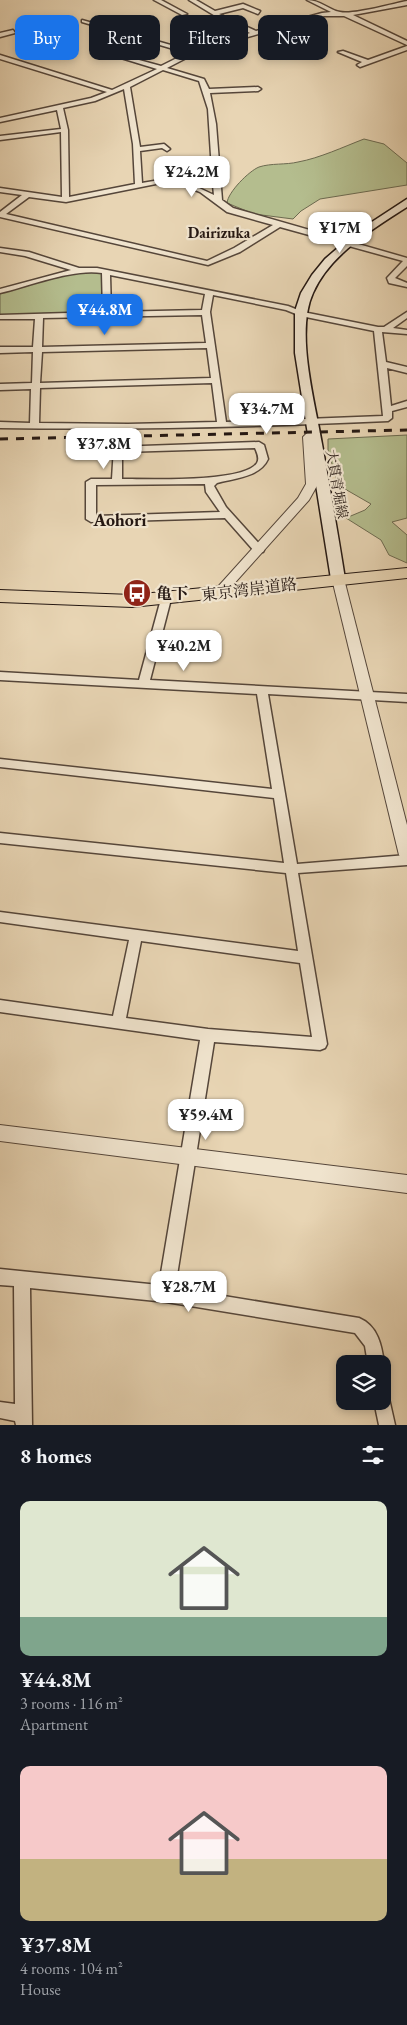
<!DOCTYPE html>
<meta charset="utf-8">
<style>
:root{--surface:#171b24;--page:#20242c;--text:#f1f3f6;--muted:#9ea1a6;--accent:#1a73e8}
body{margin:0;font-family:"EB Garamond","Noto Serif JP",serif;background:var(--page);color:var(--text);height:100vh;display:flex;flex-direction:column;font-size:19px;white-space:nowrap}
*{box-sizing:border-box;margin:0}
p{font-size:16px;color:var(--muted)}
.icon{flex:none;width:28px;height:28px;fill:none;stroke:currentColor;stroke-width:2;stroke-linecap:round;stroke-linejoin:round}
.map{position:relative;height:1425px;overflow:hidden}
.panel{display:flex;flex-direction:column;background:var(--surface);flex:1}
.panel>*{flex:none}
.top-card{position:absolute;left:15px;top:15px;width:378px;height:45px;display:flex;gap:10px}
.fabs{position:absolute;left:336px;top:1355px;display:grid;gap:10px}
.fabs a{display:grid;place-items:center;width:55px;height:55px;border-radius:10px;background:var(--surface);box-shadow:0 2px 8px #0003;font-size:25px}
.price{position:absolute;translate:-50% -42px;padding:0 11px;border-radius:10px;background:#fff;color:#222;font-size:16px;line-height:32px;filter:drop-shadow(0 1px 2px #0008)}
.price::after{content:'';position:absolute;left:50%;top:30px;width:15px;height:11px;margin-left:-8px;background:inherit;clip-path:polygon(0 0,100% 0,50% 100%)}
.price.selected{background:var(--accent);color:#fff}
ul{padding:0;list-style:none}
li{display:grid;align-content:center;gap:10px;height:265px;padding:0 20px}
li span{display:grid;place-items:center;height:155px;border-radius:10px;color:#555}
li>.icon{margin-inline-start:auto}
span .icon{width:90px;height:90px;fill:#fffc;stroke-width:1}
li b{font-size:21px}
h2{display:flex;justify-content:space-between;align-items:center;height:60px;padding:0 20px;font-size:21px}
.tag{padding:0 18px;border-radius:10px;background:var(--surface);box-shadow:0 2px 8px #0003;font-size:18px;line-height:45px}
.tag.selected{background:var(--accent);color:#fff}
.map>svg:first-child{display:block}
</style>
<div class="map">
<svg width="407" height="1425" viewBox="0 0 407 1425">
<rect width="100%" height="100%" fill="#e8d5b4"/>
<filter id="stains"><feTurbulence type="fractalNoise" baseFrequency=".004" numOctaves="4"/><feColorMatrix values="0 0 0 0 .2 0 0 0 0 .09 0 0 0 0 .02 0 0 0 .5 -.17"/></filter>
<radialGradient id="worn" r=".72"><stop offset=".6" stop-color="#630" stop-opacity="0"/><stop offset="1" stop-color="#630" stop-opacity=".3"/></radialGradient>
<!-- green -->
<g fill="#b4bd8e" stroke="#6c6a50">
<path d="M364 139 384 144 407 163V185L320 199 301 211 293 219 254 214 227 203C228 192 249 171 259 167 271 163 286 165 298 162 320 158 343 147 364 139Z"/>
<polygon points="81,271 102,273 105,311 0,315 0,292"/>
<polygon points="407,435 407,518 392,522 407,535 407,563 389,555 381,540 346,518 365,510 371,504 338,485 328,450 328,439"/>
</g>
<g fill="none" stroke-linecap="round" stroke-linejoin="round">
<defs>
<g id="minor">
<polygon points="154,0 161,0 187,14 182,15"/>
<path d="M189 0H196L215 11 243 4 260 11 258 14 243 8 219 14 256 31 322 13 331 12 307 0C320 0 329 10 340 12 354 15 391 4 407 1V5L353 15 407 41V45L344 16H324L226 43 194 54 167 68 204 79 209 89 258 87 261 89 258 91 210 93 216 124 222 200 233 208 407 258V266L395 278 407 283V287L389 283 387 278 403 261 280 227 240 252 208 265 0 217V212L22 195 0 192V188L62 197 61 132 0 140V136L61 129 57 110 0 122V118L91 98 107 92 0 59V55L112 90 157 69 95 50V48L161 66 187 53 82 22V20L192 51 250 33 217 17ZM163 70 199 81 208 109 212 171 142 183 140 151 162 148 167 151 170 149 164 144 140 147 130 87ZM124 89 133 144 135 184 69 197 68 130 63 108 95 101ZM212 175 214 195 182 180ZM171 181 200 192 227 212 273 225 234 248 207 261 6 214 29 197 66 202Z"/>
<polygon points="13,30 15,33 0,37 0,33"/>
<polygon points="407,46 407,50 360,67 357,65 362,62 338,52 343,51 368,60"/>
<path d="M0 248 29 252 79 268H97L288 306 303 312 378 327H384L407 312V318L393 328 407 330V334L382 332 386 362 407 367V373L387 368 391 406 407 401V407L392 411V418L388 421C259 427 130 430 0 428V422L30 423 31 389 0 390V384L32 383 33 352 0 353V347H33L35 319H0V315L103 312 102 273C74 268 29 286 0 293V289L71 270 25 256 0 252ZM110 275 205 294 202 310 111 312ZM213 295 286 310 301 316 374 331 383 416 226 422 210 312ZM202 315 206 343 42 347 43 318ZM207 348 211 378 40 383 42 352ZM212 383 217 422 128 424 39 423 40 388Z"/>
<path d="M259 442 264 445 268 459C260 477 235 478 217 483L214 486 226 507 263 548 264 550 263 552H255L225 518 91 522 86 519V482L91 479H112L114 447ZM255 448C257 453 260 458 257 463 244 483 146 479 122 479V452ZM205 484 206 492 220 512 96 516V485Z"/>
<path d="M166 596 171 599 150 680 407 694V702L268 694 297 864 407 855V865L298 873 327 1044 325 1048 320 1050 214 1042 175 1288 359 1318C378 1326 382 1346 384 1364L382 1368V1364H368L365 1346 355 1333 166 1302 30 1288 32 1425H16L15 1421 0 1418V1402L15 1404 14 1286 0 1285V1269L159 1285 200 1040 0 1012V1000L113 1016 129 940 0 922V912L298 951 286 873 0 843V833L284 863 274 798 0 767V759L272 789 257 694 0 680V672L139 680 161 599ZM141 941 300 963 312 1037 208 1029 126 1018Z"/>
<polygon points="382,1392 388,1394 395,1425 379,1425 374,1401 382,1401"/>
</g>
<g id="tertiary">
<polygon points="313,430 319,433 315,438 318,484 309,500 223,596 215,596 213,593 215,590 298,498 306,484 303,437 309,431"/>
<polygon points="338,575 344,579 407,825 407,861 402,859 399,855 332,579"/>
<polygon points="0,1125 407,1175 407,1193 0,1141"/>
</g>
<path id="secondary" d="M407 199V207C373 229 330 254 313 293 295 332 315 402 322 444 330 489 338 534 345 579L343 582H333L331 579 295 353V311L301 293 312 275 325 259 355 233Z"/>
<polygon id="trunk" points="407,568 407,578 132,607 0,602 0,590 132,595"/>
</defs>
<!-- minor casing -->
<use href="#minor" stroke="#55463a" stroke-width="3"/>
<!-- tertiary casing -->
<use href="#tertiary" stroke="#55463a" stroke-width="2"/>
<!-- secondary casing -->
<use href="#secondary" stroke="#241712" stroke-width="3"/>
<!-- trunk casing -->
<use href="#trunk" stroke="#241712" stroke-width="2"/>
<!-- minor -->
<use href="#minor" fill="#f0e4ce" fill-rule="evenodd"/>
<!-- tertiary -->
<use href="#tertiary" fill="#f0e4ce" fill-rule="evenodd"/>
<!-- secondary -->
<use href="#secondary" fill="#f0e4ce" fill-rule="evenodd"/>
<!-- trunk -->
<use href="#trunk" fill="#e8d5b4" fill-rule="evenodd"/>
<!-- rail -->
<polyline stroke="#241712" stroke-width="3" stroke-dasharray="8 8" stroke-linecap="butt" points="0,439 407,430"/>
</g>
<!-- icons -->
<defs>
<symbol id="bus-disc" viewBox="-11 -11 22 22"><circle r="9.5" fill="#8f2418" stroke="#f0e4ce"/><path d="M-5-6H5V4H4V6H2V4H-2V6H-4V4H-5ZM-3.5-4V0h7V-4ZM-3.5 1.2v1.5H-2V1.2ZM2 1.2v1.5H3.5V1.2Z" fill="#fff"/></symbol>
</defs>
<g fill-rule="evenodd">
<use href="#bus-disc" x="121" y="577" width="32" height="32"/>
</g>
<g text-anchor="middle" stroke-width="4.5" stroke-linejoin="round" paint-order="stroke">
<!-- far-street labels -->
<g font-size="14" fill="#241712" stroke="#f0e4ce">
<text transform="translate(337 484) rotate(80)" y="5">大貫青堀線</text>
</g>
<!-- far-neighbourhood labels -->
<g font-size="15" font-weight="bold" fill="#241712" stroke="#f0e4ce">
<text x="219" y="238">Dairizuka</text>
</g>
<!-- street labels -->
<g font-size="16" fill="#241712" stroke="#f0e4ce">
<text transform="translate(249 589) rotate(-7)" y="6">東京湾岸道路</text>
</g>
<!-- poi labels -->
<g font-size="16" font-weight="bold" fill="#241712" stroke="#f0e4ce" text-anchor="start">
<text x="156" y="599">亀下</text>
</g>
<!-- neighbourhood labels -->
<g font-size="18" font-weight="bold" fill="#241712" stroke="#f0e4ce">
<text x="120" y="526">Aohori</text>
</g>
</g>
<rect width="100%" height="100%" filter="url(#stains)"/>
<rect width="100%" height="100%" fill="url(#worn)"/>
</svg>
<div class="fabs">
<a><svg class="icon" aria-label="layers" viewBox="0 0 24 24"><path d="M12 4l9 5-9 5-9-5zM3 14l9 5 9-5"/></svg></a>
</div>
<b class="price" style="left:192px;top:198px">¥24.2M</b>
<b class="price" style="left:340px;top:254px">¥17M</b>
<b class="price selected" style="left:105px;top:336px">¥44.8M</b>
<b class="price" style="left:267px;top:435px">¥34.7M</b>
<b class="price" style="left:104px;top:470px">¥37.8M</b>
<b class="price" style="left:184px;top:672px">¥40.2M</b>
<b class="price" style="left:206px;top:1141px">¥59.4M</b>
<b class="price" style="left:189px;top:1313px">¥28.7M</b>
<div class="top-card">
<a class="tag selected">Buy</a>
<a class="tag">Rent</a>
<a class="tag">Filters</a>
<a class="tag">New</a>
</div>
</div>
<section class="panel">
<h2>8 homes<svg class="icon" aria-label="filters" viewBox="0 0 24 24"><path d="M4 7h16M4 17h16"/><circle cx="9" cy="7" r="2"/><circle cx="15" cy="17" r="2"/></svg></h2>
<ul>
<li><span style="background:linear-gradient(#dfe7d0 75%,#7fa58c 0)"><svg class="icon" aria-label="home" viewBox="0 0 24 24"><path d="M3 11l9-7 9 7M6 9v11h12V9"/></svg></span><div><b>¥44.8M</b><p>3 rooms · 116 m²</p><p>Apartment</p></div></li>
<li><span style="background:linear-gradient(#f6c9c9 60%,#c2b280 0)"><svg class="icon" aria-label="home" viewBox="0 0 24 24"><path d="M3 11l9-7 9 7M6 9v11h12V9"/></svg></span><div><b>¥37.8M</b><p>4 rooms · 104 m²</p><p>House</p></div></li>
</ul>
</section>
